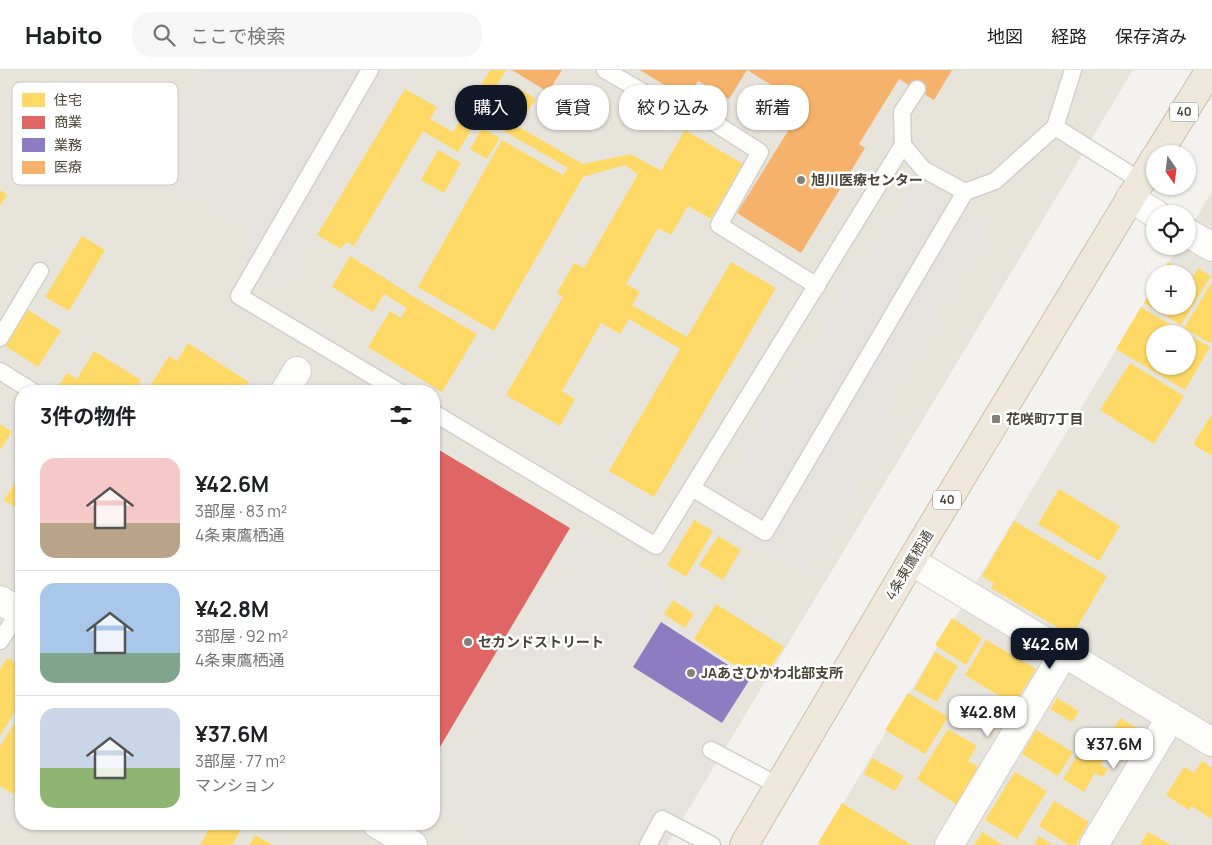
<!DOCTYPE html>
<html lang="ja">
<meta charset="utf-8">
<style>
:root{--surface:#fff;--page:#f6f6f6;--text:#202124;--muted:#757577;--line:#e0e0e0;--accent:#111827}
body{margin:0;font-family:Manrope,"Noto Sans JP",sans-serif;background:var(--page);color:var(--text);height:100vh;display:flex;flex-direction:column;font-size:19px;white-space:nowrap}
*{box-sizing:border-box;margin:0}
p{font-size:16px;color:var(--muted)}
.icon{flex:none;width:28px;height:28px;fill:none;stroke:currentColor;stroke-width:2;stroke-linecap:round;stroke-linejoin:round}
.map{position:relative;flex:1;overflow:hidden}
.sheet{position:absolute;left:15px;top:315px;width:425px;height:445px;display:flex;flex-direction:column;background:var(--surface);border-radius:20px;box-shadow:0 1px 4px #0004}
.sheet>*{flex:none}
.banner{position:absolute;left:455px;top:15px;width:475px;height:45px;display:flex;gap:10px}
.needle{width:32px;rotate:166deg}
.buttons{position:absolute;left:1146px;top:75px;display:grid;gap:10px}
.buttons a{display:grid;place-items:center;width:50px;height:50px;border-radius:50%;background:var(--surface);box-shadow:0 1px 4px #0004;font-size:25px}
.price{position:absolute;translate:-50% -42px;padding:0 11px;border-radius:10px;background:#fff;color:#222;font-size:16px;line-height:32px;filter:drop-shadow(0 1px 2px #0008)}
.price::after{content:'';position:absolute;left:50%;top:30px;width:15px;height:11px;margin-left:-8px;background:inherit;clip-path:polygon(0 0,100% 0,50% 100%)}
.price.selected{background:var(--accent);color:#fff}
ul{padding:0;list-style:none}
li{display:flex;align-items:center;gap:15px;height:125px;padding:0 25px}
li+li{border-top:1px solid var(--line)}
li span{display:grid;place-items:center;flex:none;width:140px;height:100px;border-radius:15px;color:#555}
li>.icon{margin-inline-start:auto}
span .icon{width:60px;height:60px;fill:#fffc;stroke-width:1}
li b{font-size:21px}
h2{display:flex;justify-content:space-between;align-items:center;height:60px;padding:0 25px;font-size:21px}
.pill{padding:0 18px;border-radius:20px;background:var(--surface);box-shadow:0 1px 4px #0004;font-size:18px;line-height:45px}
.pill.selected{background:var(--accent);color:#fff}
header{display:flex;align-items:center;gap:30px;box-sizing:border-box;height:70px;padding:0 25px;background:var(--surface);border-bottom:1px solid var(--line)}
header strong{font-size:24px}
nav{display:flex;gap:28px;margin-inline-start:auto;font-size:18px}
.search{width:350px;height:45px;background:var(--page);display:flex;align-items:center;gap:12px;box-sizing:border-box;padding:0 18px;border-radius:20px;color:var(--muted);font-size:19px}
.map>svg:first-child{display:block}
</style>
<header>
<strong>Habito</strong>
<div class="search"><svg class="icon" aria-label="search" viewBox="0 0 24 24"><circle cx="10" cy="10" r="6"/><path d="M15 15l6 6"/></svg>ここで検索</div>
<nav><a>地図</a><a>経路</a><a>保存済み</a></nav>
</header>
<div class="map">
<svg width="1212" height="775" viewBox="0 0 1212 775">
<rect width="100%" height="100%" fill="#f4f2ee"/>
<!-- residential -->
<g fill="#e7e4dc" fill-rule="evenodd">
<path d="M0 0H1133L667 775H0ZM21 321H434V754H21Z"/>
<path d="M1212 121V775H818L1155 215V236H1188V204H1162L1179 176H1188V162ZM1155 264H1188V296H1155Z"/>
</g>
<!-- parking -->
<g fill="#e6e3df">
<polygon points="203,0 383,0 405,13 282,214 236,187 252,159 145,95"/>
<polygon points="913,109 993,160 883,336 905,350 806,506 704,442"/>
<polygon points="580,458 673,514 620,603 729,669 665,775 497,775 434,737 434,700"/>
</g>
<!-- homes -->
<g fill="#ffd966">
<polygon points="490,0 506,0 484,37 583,94 631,84 661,101 685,60 743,94 711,149 688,136 671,165 658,158 626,214 640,222 632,235 687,267 731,192 776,218 654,427 609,401 680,279 629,249 620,264 601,253 562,321 575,329 560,356 506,325 563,227 557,223 574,193 584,198 638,104 625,95 583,107 494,261 418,217 502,70 563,105 568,98 479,47 458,82 423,61 354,176 346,172 341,179 317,165 405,19 437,37 430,49 453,62"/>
<polygon points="513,15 536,29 525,45 503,30"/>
<polygon points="482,58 500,68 487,89 470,79"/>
<polygon points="438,80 461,93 444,123 421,110"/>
<polygon points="0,120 7,125 0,136"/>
<polygon points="82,166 105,180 69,241 45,227"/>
<polygon points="350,186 414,227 477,264 442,322 368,277 390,241 401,248 407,238 384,224 373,242 332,217"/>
<polygon points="1168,192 1187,204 1161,204"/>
<polygon points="1198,198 1211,206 1181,255 1144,233 1155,214 1155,236 1188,236 1188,204 1193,207"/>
<polygon points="1212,212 1212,270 1210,273 1184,258"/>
<polygon points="1141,237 1187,264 1155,264 1155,296 1188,296 1188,264 1210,277 1185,320 1116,279"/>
<polygon points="27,239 61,261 38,297 4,275"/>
<polygon points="188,273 249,312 243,321 152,321 148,319 169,286 177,291"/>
<polygon points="94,281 141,310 135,321 56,320 67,303 77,309"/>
<polygon points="1130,293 1184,326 1154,374 1100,340"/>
<polygon points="1212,344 1212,386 1193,374"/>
<polygon points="0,354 12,362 0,380"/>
<polygon points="21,403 21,441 4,430"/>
<polygon points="1059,419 1120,456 1099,491 1038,454"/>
<polygon points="694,450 713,461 686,507 667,495"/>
<polygon points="1014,451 1107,506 1072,566 991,518 994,513 982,506"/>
<polygon points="718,466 741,480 723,510 699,495"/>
<polygon points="673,530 694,544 685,558 664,544"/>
<polygon points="716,534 784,577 761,612 694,569"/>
<polygon points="952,548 982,568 966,595 935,575"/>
<polygon points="986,570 1036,599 1014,635 965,605"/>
<polygon points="935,582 958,596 937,632 914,619"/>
<polygon points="7,588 21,596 21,632 0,666 0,599"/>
<polygon points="908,623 948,647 925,684 885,660"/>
<polygon points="1057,628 1079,641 1072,652 1050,639"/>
<polygon points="974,634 1000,650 991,663 966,648"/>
<polygon points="19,646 21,647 21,711 13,724 0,716 0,676"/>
<polygon points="1120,648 1145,663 1138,675 1113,660"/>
<polygon points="1094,657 1115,670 1101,695 1108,699 1103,707 1095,703 1084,722 1063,709"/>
<polygon points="948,659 977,676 968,691 982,699 959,736 917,709"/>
<polygon points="1036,660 1073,682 1058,706 1022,684"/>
<polygon points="872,688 904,706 895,721 864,704"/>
<polygon points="1202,691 1212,698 1212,749 1191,736 1189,740 1166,725 1184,697 1194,703"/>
<polygon points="1015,702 1047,721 1017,769 985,750"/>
<polygon points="1054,731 1089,752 1076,775 1069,775 1039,756"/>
<polygon points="842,733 912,775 821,775 818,773"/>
<polygon points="212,754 244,754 232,775 200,775"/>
<polygon points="982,762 1003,775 974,775"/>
<polygon points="1148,762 1171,775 1140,775"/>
<polygon points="255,765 273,775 249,775"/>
<polygon points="1039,766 1053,775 1034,775"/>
</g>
<!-- shops -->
<polygon fill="#e06666" points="434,377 570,458 434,687"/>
<!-- offices -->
<polygon fill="#8e7cc3" points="661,552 750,609 722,653 633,597"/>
<!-- health -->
<g fill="#f6b26b">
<polygon points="512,0 562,0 548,22"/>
<polygon points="640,0 952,0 934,30 899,9 859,74 865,78 801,183 737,143 804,35 747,0 729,29 698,11 687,29"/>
</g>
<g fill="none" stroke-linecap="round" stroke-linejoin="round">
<defs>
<g id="lane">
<polyline points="370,0 239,226 398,321"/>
<polyline points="605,0 677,42 699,43 760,82 719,155 817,216"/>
<polyline points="917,19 902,42 903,75 923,99 965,122 995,111 1055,57 1073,0"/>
<polyline points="1055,57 1141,111"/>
<polyline points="0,268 40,201"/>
<polyline points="0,301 32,321"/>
<polyline points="434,343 656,476 903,75"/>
<polyline points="692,418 765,462 965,122"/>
<polyline points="0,571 19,542"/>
<polyline points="711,680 779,716"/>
<polyline points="648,775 662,749 712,775"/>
</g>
<g id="street">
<polyline points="1130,128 1156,144"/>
<polyline points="1188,163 1212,177"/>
<polyline points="285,321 297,301"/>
<polyline points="911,491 1212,672"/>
<polyline points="0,530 21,543"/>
<polyline points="377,754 413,775"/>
<polyline points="949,775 1064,583"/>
<polyline points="1094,775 1171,647"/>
</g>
<g id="highway">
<polyline points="1158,84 1210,0"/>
<polyline points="744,775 923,471 1155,88"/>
</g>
</defs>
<!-- lane casing -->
<use href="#lane" stroke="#d2d0cb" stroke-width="19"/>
<!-- street casing -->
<use href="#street" stroke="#d2d0cb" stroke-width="30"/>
<!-- highway casing -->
<use href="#highway" stroke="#ccbfa9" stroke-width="30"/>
<!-- lane -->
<use href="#lane" stroke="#fdfdfc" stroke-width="16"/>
<!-- street -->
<use href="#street" stroke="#fdfdfc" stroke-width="28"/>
<!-- highway -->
<use href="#highway" stroke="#ede8db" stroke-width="28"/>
</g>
<!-- markers -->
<g fill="#868178" stroke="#fff" stroke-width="2">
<circle cx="801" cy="110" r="5"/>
<rect x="991" y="344" width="10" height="10" rx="2.5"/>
<circle cx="468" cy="572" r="5"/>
<circle cx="691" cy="603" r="5"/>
</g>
<g text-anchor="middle" stroke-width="5" stroke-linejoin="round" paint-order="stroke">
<!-- shield labels -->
<g fill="#fff" stroke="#817c74" stroke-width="1">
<rect x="1170" y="32.5" width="28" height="19" rx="4"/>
<rect x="933" y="420.5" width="28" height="19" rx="4"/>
</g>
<g font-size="12" font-weight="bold" fill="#4b4439">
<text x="1184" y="46">40</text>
<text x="947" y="434">40</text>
</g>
<!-- poi labels -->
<g font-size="14" font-weight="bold" fill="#4b4439" stroke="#fff" text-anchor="start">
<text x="811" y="115">旭川医療センター</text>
<text x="1006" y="354">花咲町7丁目</text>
<text x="478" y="577">セカンドストリート</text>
<text x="701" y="608">JAあさひかわ北部支所</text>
</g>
<!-- street labels -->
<g font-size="14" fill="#4b4439" stroke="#fff">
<text transform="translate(909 495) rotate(-59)" y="5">4条東鷹栖通</text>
</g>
</g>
<!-- legend -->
<rect x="12" y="12" width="166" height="103" rx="8" fill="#fff" stroke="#c9c7c4" stroke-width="1"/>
<rect x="22" y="23" width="23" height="14" fill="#ffd966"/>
<rect x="22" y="46" width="23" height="13" fill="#e06666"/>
<rect x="22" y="68" width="23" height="14" fill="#8e7cc3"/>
<rect x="22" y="91" width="23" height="13" fill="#f6b26b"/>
<g font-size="14" fill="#4b4439">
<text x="54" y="35">住宅</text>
<text x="54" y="57">商業</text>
<text x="54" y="80">業務</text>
<text x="54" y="102">医療</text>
</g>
</svg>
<div class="buttons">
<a><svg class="needle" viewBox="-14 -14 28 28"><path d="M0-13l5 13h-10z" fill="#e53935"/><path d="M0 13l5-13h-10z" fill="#757577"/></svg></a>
<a><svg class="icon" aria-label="locate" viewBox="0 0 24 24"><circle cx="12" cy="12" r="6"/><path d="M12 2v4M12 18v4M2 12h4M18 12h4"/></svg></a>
<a>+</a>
<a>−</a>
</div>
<b class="price selected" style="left:1050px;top:600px">¥42.6M</b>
<b class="price" style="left:988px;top:668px">¥42.8M</b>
<b class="price" style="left:1114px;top:700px">¥37.6M</b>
<div class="banner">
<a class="pill selected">購入</a>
<a class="pill">賃貸</a>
<a class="pill">絞り込み</a>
<a class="pill">新着</a>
</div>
<section class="sheet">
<h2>3件の物件<svg class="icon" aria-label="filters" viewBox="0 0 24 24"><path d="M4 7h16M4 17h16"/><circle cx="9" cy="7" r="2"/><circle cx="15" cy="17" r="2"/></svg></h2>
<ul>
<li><span style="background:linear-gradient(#f6c9c9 65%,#b9a48a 0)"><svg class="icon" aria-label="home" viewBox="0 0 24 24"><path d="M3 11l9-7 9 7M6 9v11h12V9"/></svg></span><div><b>¥42.6M</b><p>3部屋 · 83 m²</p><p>4条東鷹栖通</p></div></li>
<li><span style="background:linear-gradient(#a9c7e8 70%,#7fa58c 0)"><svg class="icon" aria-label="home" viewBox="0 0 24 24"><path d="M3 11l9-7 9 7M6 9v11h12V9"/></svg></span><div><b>¥42.8M</b><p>3部屋 · 92 m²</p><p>4条東鷹栖通</p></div></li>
<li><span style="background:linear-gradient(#c9d6e8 60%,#8fb573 0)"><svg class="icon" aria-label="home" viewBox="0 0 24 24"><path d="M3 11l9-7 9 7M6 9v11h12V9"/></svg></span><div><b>¥37.6M</b><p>3部屋 · 77 m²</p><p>マンション</p></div></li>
</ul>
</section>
</div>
